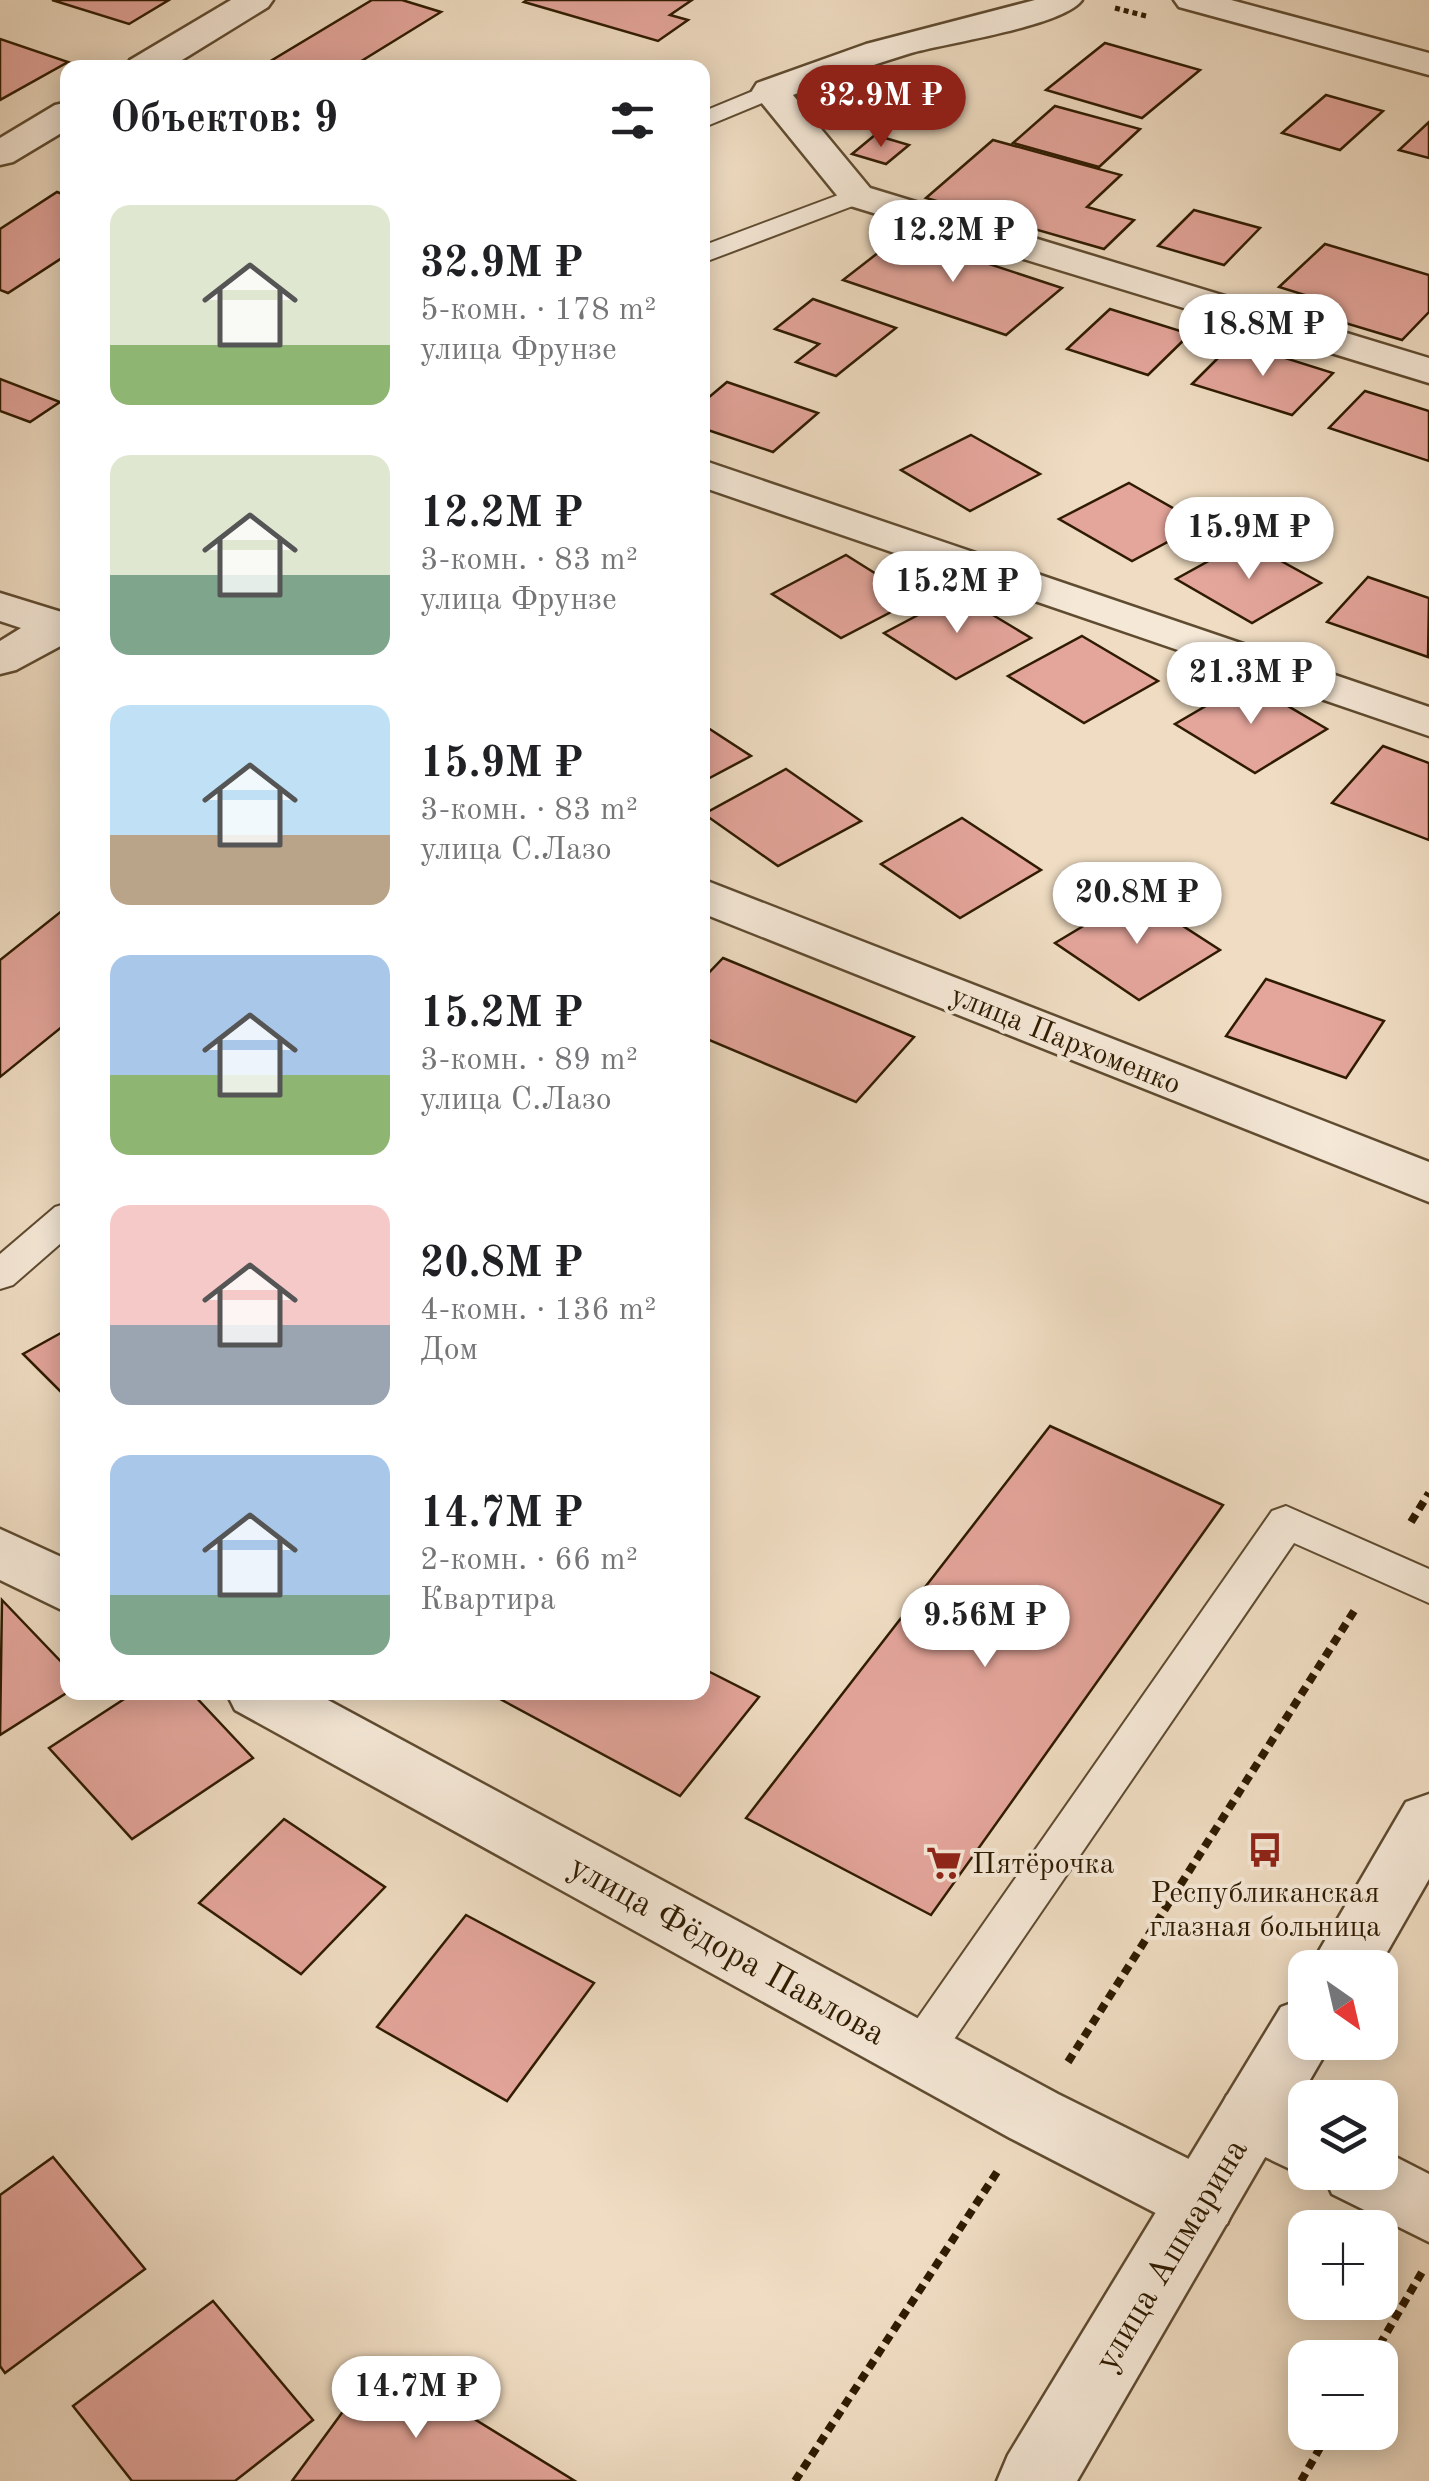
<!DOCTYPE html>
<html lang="ru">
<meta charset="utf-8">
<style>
:root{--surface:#fff;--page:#f2f2f2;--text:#202124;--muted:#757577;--accent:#8f2418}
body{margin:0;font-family:"Old Standard TT",serif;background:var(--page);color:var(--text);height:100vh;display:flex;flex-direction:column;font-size:38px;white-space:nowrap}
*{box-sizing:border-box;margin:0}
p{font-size:32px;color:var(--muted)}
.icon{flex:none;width:55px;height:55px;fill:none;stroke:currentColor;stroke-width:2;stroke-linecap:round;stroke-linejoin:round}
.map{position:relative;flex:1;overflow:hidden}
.details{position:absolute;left:60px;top:60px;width:650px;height:1640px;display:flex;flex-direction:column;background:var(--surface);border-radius:20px;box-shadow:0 5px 25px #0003}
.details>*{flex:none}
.needle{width:65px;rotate:146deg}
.controls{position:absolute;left:1288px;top:1950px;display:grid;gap:20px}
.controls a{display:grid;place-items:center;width:110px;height:110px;border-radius:20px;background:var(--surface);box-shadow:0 5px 25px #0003;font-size:50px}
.price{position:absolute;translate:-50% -85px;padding:0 22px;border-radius:35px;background:#fff;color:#222;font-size:32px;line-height:65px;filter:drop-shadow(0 2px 5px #0008)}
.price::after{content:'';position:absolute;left:50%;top:60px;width:30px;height:22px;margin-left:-15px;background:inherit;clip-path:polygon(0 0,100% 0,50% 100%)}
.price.selected{background:var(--accent);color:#fff}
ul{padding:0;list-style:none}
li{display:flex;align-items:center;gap:30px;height:250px;padding:0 50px}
li span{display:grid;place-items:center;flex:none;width:280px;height:200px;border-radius:20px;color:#555}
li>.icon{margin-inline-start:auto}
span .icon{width:120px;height:120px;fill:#fffc;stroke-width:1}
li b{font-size:42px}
h2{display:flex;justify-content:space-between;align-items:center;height:120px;padding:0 50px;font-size:42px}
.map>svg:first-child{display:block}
</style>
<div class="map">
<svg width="1429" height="2481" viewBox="0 0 1429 2481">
<rect width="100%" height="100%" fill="#efdcc2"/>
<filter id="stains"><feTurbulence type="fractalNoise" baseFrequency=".002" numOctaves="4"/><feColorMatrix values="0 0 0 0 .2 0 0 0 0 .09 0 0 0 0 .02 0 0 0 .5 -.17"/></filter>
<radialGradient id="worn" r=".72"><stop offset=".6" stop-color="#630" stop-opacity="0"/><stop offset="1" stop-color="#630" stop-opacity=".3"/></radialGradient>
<!-- building -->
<g fill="#e4a59b" stroke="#2f1b00" stroke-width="2.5">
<polygon points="52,0 169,0 129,24"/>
<polygon points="372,0 402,0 441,12 350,68 259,68"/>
<polygon points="527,0 692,0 670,15 688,20 658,41 524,2"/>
<polygon points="0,39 68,62 0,100"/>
<polygon points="1105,43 1200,70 1142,118 1046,90"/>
<polygon points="1326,95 1383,111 1340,150 1282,133"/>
<polygon points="1055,106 1140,129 1099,167 1013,143"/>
<polygon points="1429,122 1429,158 1399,150"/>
<polygon points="875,135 909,145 886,164 852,154"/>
<polygon points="993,140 1121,175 1087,207 1134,220 1104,249 926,198"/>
<polygon points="57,192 68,196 68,254 8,293 0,290 0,229"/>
<polygon points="1194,210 1260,228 1224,265 1158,246"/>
<polygon points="901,235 1062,288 1006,335 843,280"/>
<polygon points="1325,244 1429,275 1429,312 1402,340 1325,317 1337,305 1279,287"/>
<polygon points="813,299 896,328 836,376 796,362 819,344 775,329"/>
<polygon points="1110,309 1190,334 1148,375 1067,349"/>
<polygon points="1234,342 1333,373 1292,415 1192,384"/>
<polygon points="0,379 60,402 30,422 0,411"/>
<polygon points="727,382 818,413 773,452 702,428 702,403"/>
<polygon points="1365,391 1429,411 1429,461 1329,428"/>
<polygon points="971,435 1040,474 970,511 901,470"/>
<polygon points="1129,483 1201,524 1132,561 1059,519"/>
<polygon points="1245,541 1321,583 1252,623 1176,579"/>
<polygon points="846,555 916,599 841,638 772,594"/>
<polygon points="1368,577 1429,598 1428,657 1327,622"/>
<polygon points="958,594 1031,638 956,679 884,633"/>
<polygon points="1082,636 1158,681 1084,723 1008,676"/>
<polygon points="1247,682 1327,729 1255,773 1175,724"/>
<polygon points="702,724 751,756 702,782"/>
<polygon points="1383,746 1429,763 1429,840 1332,803"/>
<polygon points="786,769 861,821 778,866 704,814"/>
<polygon points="962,818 1041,870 960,918 881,864"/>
<polygon points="1135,895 1220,950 1139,1000 1055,943"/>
<polygon points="68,906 68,1022 0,1077 0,960"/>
<polygon points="723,958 914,1037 856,1102 702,1037 702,980"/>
<polygon points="1266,979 1384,1021 1346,1078 1226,1036"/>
<polygon points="68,1329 68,1399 23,1354"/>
<polygon points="1050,1426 1223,1505 931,1915 746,1818"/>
<polygon points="2,1600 68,1669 68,1692 0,1735"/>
<polygon points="702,1668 759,1697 680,1796 487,1692 702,1692"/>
<polygon points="135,1692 191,1692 253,1758 132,1839 49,1748"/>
<polygon points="284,1819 385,1887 301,1974 199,1903"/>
<polygon points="466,1915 594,1983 507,2101 377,2027"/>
<polygon points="53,2157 145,2269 5,2373 0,2366 0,2195"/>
<polygon points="213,2301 313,2420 235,2481 132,2481 73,2406"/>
<polygon points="380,2361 575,2481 292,2481"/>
</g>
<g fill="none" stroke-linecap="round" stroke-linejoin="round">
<defs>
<g id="service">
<polygon points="770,84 779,86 782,91 779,96 702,128 702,112"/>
<polygon points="857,188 870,196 866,201 702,263 702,246"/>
<polygon points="68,1203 68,1237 13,1285 0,1289 0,1254 55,1207"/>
<polygon points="1286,1506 1429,1569 1429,1603 1294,1543 935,2067 919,2073 903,2067 896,2053 903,2039 1272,1511"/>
</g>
<g id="minor">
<polygon points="231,0 273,0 268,7 169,68 125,68 130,60"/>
<path d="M1035 0H1082C1064 26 946 43 911 53 871 65 832 79 793 95L870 188 1429 358V383L844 204 752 91 757 83 866 44Z"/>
<polygon points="68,102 68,129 13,162 0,165 0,138 55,105"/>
<polygon points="702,460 1429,707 1429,736 702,487"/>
<polygon points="0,593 68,614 68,642 16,670 0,674 0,641 21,628 0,621"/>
<polygon points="702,879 1429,1162 1429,1202 702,913"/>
<polygon points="0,1529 68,1560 68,1613 0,1580"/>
<polygon points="226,1692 313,1692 1058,2094 1227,2178 1237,2201 1227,2224 1202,2233 1177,2224 1010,2138 235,1710"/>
<polygon points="1251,2086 1305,2110 1305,2172 1315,2172 1305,2176 1227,2139 1216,2117 1227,2095"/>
<polygon points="1380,2149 1429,2174 1429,2242 1332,2194 1322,2172 1380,2172"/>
</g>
<g id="tertiary">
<polygon points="1174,0 1231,0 1429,53 1429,75 1179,7"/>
<polygon points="1429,1794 1429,1879 1378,1968 1309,1968 1406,1802"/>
<polygon points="1305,1998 1305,2042 1332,2042 1077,2481 997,2481 1008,2455 1281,2007"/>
</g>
</defs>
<!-- service casing -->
<use href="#service" stroke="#5f4b30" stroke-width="4"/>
<!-- minor casing -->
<use href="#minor" stroke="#5f4b30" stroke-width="5"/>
<!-- tertiary casing -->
<use href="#tertiary" stroke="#5f4b30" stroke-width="5"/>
<!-- path-far1 -->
<polyline stroke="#2f1b00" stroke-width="5" stroke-dasharray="5 4" stroke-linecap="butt" points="1115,8 1146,16"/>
<!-- path -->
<g stroke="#2f1b00" stroke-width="8" stroke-dasharray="9 6" stroke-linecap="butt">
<polyline points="1411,1522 1429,1493"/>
<polyline points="1068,2062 1356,1608"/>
<polyline points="1372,2358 1422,2272"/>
<polyline points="795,2481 999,2169"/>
<polyline points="1301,2481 1329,2432"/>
</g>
<!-- service -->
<use href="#service" fill="#f5e8d7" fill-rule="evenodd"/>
<!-- minor -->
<use href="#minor" fill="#f5e8d7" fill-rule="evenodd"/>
<!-- tertiary -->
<use href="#tertiary" fill="#f5e8d7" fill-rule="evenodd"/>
</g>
<!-- icons -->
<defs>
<symbol id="bus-bare" viewBox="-9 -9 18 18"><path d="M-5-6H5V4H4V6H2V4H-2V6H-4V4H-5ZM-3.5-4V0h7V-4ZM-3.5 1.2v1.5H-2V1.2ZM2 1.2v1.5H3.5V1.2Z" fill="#8f2418" stroke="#f5e8d7" stroke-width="2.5" paint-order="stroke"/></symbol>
<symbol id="supermarket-bare" viewBox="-9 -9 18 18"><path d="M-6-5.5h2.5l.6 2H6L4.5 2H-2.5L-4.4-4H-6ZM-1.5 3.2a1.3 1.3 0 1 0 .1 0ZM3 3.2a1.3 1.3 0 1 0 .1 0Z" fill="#8f2418" stroke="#f5e8d7" stroke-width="2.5" paint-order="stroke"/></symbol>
</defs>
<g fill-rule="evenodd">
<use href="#bus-bare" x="1240" y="1825" width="50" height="50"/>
<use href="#supermarket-bare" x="919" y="1838" width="50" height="50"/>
</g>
<g text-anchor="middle" stroke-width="8" stroke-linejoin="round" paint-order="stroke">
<!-- street labels -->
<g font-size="30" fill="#2f1b00" stroke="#f5e8d7">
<text transform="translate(1066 1039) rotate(22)" y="10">улица Пархоменко</text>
</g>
<!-- poi labels -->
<g font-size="30" fill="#2f1b00" stroke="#f5e8d7" text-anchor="start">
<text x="972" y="1873">Пятёрочка</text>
<text x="1265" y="1902" text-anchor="middle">Республиканская<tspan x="1265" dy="34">глазная больница</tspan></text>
</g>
<!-- near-street labels -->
<g font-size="35" fill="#2f1b00" stroke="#f5e8d7">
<text transform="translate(728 1949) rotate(29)" y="12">улица Фёдора Павлова</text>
<text transform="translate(1170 2254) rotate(-59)" y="12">улица Ашмарина</text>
</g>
</g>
<rect width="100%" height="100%" filter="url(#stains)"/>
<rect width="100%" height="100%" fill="url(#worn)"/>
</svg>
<div class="controls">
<a><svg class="needle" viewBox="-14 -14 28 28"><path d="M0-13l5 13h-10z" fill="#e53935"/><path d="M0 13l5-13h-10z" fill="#757577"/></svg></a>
<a><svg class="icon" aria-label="layers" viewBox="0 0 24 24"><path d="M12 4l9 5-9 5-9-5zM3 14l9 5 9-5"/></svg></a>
<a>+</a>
<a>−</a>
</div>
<b class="price selected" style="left:881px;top:150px">32.9M ₽</b>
<b class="price" style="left:953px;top:285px">12.2M ₽</b>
<b class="price" style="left:1263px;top:379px">18.8M ₽</b>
<b class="price" style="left:1249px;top:582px">15.9M ₽</b>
<b class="price" style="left:957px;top:636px">15.2M ₽</b>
<b class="price" style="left:1251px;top:727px">21.3M ₽</b>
<b class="price" style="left:1137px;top:947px">20.8M ₽</b>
<b class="price" style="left:985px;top:1670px">9.56M ₽</b>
<b class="price" style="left:416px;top:2441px">14.7M ₽</b>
<section class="details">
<h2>Объектов: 9<svg class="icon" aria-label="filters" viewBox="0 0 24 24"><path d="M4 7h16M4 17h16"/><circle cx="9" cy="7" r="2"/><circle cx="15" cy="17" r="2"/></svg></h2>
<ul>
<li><span style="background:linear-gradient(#dfe7d0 70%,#8fb573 0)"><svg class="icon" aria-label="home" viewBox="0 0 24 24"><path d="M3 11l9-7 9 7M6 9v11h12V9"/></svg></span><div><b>32.9M ₽</b><p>5-комн. · 178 m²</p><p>улица Фрунзе</p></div></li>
<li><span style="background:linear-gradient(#dfe7d0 60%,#7fa58c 0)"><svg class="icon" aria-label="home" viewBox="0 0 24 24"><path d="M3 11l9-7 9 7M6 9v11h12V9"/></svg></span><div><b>12.2M ₽</b><p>3-комн. · 83 m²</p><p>улица Фрунзе</p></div></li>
<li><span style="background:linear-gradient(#bfe0f5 65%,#b9a48a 0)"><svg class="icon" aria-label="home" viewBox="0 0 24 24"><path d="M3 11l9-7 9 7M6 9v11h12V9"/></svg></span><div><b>15.9M ₽</b><p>3-комн. · 83 m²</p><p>улица С.Лазо</p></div></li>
<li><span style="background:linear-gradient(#a9c7e8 60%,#8fb573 0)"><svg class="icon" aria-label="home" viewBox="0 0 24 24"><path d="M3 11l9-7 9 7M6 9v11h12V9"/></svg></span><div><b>15.2M ₽</b><p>3-комн. · 89 m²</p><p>улица С.Лазо</p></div></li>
<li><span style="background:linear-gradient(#f6c9c9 60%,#9aa5b1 0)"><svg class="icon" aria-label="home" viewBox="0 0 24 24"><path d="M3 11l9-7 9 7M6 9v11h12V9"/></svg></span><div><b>20.8M ₽</b><p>4-комн. · 136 m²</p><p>Дом</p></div></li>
<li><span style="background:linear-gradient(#a9c7e8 70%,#7fa58c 0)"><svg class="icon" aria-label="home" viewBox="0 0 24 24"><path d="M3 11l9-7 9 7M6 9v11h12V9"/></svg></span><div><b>14.7M ₽</b><p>2-комн. · 66 m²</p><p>Квартира</p></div></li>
</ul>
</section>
</div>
